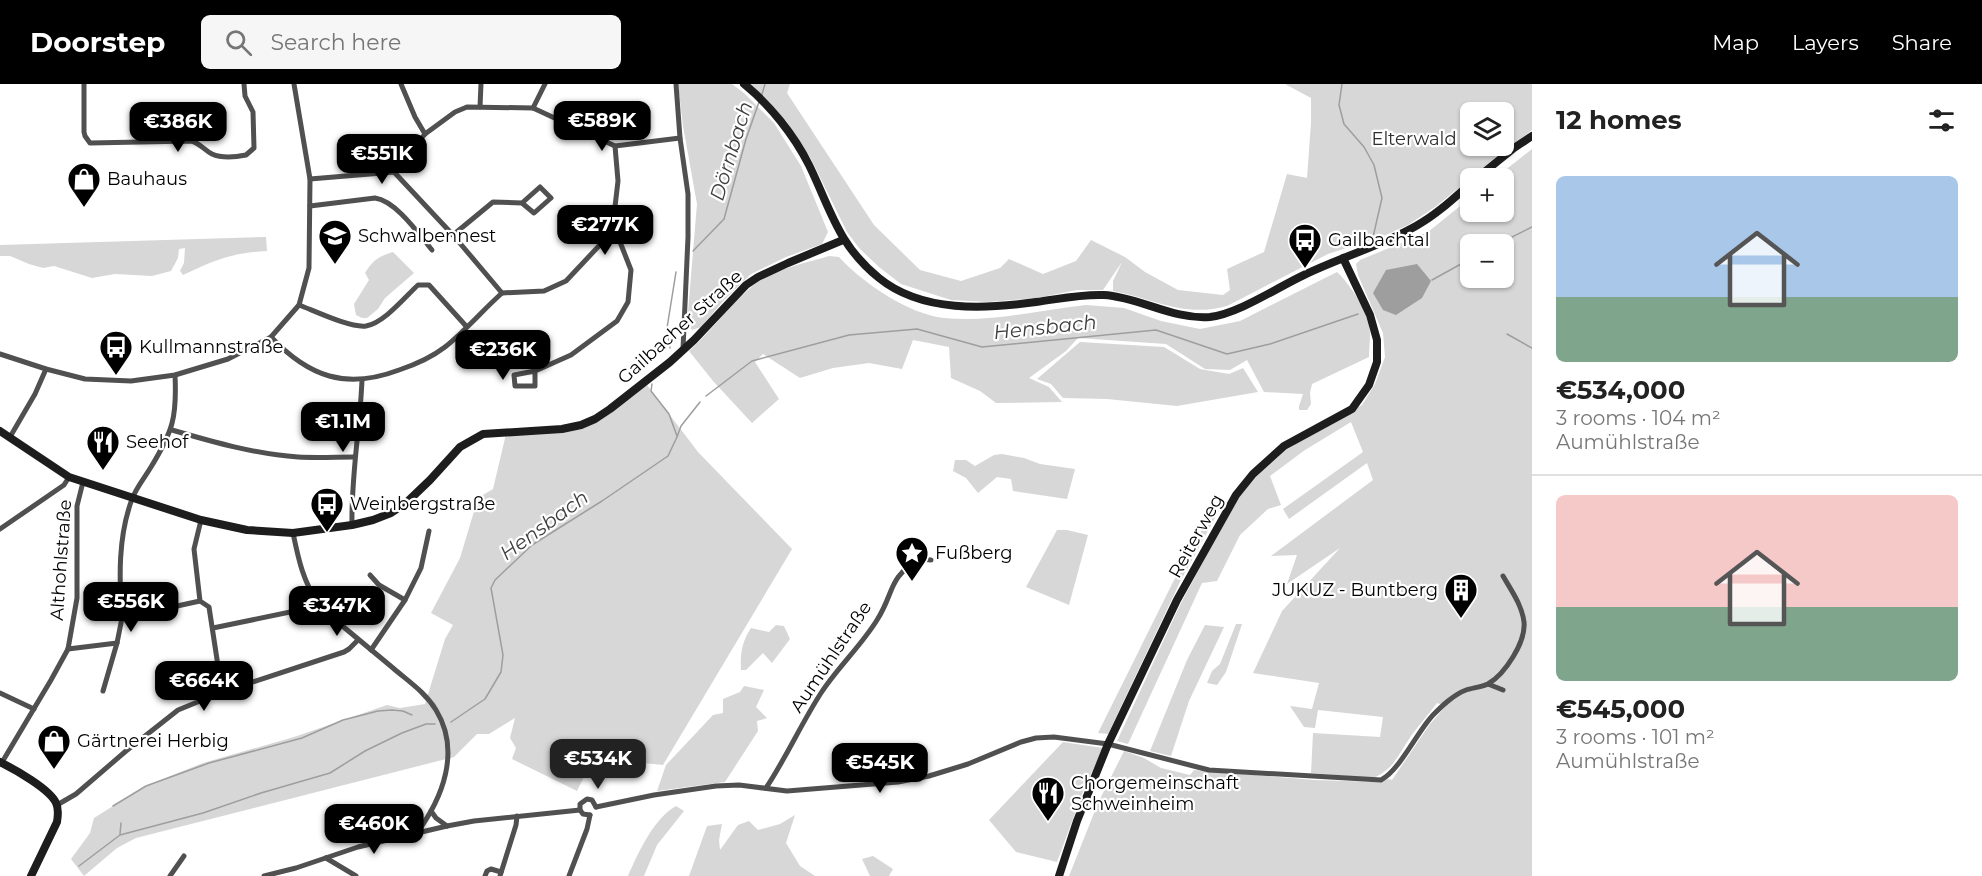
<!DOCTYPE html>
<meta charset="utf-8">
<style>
:root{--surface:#fff;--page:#f6f6f6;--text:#222;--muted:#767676;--line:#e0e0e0;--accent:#000}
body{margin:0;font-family:Montserrat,sans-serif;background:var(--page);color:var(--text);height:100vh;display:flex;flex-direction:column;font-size:22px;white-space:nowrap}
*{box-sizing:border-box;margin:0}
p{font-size:20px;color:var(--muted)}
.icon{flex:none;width:33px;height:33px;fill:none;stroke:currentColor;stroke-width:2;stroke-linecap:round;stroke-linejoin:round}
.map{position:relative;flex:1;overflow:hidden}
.details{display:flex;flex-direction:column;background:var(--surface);width:450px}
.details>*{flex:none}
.controls{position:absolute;left:1460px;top:18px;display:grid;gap:12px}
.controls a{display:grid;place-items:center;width:54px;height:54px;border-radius:9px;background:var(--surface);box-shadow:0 2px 4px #0004;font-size:30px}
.price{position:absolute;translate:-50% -51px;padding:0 14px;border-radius:12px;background:var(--accent);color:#fff;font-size:20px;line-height:39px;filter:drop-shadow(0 2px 3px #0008)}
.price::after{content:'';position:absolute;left:50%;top:36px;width:18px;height:14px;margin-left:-9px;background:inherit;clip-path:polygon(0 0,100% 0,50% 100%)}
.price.active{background:#222;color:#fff}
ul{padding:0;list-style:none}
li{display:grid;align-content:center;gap:12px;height:318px;padding:0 24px}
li+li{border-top:2px solid var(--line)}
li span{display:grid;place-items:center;height:186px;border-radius:9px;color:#555}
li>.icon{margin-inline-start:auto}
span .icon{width:108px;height:108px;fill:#fffc;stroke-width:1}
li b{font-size:26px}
h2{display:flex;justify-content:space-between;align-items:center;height:72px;padding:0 24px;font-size:26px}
header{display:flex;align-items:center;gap:36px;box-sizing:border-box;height:84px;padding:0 30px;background:var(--accent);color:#fff}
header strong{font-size:28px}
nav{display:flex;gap:33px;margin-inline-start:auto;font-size:21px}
.search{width:420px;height:54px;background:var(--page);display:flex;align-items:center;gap:15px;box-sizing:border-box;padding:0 21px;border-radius:9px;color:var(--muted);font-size:22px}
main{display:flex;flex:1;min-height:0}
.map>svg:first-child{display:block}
</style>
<header>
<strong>Doorstep</strong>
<div class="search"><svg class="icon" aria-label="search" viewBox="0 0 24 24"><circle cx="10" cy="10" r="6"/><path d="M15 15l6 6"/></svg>Search here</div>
<nav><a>Map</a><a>Layers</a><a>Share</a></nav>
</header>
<main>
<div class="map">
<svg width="1532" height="792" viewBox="0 0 1532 792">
<rect width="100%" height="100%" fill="#fff"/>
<!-- green -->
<g fill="#d7d7d7" fill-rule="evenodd">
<polygon points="678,0 732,0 744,9 774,39 801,82 828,148 822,160 786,173 751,190 725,215 701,243 692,246 687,240 697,120 683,42"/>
<path d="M750 0H790L787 9 874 141 920 186 961 197 1000 184 1009 175 1043 190 1076 177 1091 156 1125 173 1145 188 1178 206 1223 211 1230 206 1227 185 1264 168 1287 90 1307 94 1311 39V14L1285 0H1532V46L1435 123 1408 141 1386 151 1328 170 1227 222C1184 234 1155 215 1113 207V197L1122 178 1103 206H1077L1037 214 988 218 951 216 901 200 879 183 859 164 847 148 811 75 787 38ZM1470 28H1503V62H1470Z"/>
<path d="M1532 65V792H1069L1098 719 1124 667 1144 674 1161 684 1190 691 1194 686 1314 696 1378 698 1389 695 1392 696 1430 640 1446 622 1437 619C1429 630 1419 641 1411 652 1399 669 1394 686 1373 694L1311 689 1313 649 1380 653 1383 633 1318 626 1315 644 1304 643 1290 622 1312 625 1319 599 1253 589 1282 527 1340 464 1287 500 1297 471 1271 472 1373 396 1367 379 1289 435 1283 425 1363 368 1351 338 1305 366 1270 392 1281 421 1268 425 1240 451 1217 497 1202 499 1128 660 1117 657 1180 521 1236 416 1258 391 1286 366 1328 340 1362 321 1375 300 1385 273 1383 249 1358 191 1356 180 1360 176 1428 148 1470 114V128H1503V94H1495ZM1470 160H1503V194H1470Z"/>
<path d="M266 153 267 167C231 169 215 176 183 191L180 187 184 179 185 164 179 165 178 174 171 187 152 192 115 190 92 194 54 182 43 184 29 180 10 172H0V161Z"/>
<path d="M393 168 414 189 385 214 378 225 367 234H362L356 231 354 220 369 196 365 189C373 176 379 172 393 168Z"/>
<path d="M829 172 839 173C863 199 908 230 944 234 991 239 1039 226 1086 221L1124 224 1161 237 1200 245 1240 237 1337 188C1351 201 1369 229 1370 249 1370 257 1369 265 1369 273L1312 300 1310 309 1311 320 1307 326H1299V322L1303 310 1264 308 1247 276 1230 286 1205 285 1166 260 1078 254 1066 267 1029 294 1049 303 1062 318 996 319 980 307 951 294 949 263 913 256 902 285 869 279 833 284 800 294 763 270 755 278 779 315 752 339 713 297 689 267C713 246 734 215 758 198 778 184 806 179 829 172Z"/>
<polygon points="1080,258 1164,263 1200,285 1229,290 1243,284 1258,308 1177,322 1107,315 1063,314 1051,300 1037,295"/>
<polygon points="647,301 698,368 792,465 663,681 593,674 577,707 512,675 516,664 510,654 515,634 489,650 477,650 454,673 136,754 117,764 84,792 71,775 90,749 94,734 145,702 203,679 294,653 387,621 400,624 425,620 445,555 453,541 431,529 460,474 478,414 493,405 506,350 562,348 618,323"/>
<polygon points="1002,370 1024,374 1040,380 1075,385 1067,415 1013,407 1011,395 997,393 978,409 966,394 953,387 955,376 966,376 975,382 994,371"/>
<polygon points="1222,421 1180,498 1108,650 1098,649 1173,498 1213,426"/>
<polygon points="1057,446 1067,446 1088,451 1069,521 1026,503"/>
<polygon points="1236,540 1242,540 1226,588 1217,601 1207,599 1212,587 1220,580"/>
<path d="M776 541 784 542 790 555 772 579 763 569 746 586H741C740 569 742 558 751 544L769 548Z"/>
<polygon points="1205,541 1224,543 1189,617 1171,672 1150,667 1187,576"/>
<polygon points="744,602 764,606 756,623 767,634 757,637 758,647 725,698 657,707 666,681 713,631 723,629 723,615 740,608"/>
<polygon points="1063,658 1103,664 1084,705 1057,778 1016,768 989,736"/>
<path d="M676 722 684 727 657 761 644 792H628C638 769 654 734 676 722Z"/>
<polygon points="795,731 786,759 800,782 815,792 689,792 707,742 722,740 719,756 720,766 738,741 749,737 758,746 780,740"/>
<polygon points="873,772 893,785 889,792 870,792 862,775"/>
</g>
<!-- water -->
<polygon fill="#9e9e9e" points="1417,180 1431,197 1422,214 1396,231 1383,226 1373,209 1386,186"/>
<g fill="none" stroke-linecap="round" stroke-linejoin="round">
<!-- stream -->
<g stroke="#9e9e9e" stroke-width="1.5">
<polyline points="1342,0 1339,21 1344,40 1364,63 1374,81 1382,114 1373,153"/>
<polyline points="762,10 765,0"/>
<polyline points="1498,160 1532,143"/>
<polyline points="693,167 724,135 746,55 759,18"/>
<polyline points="1432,196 1470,175"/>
<polyline points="1507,250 1532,264"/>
<polyline points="670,264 667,244 676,188"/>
<polyline points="652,300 651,307 669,330 677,352"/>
<polyline points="706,312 752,277 849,251 917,245 982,263 1156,246 1227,270 1270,260 1358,230"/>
<polyline points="451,638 485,615 501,588 503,571 491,504 495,496 532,461 602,417 668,372 677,353 681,342 700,318"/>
<polyline points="113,722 146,702 209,679 302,654 343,636 378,627 392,626 403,627 412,631"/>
<polyline points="120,750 121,739"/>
<polyline points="79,782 120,751 203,729 261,709 330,689 365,667 402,649 426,640 435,640"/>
</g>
<!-- street -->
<g stroke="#505050" stroke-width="5">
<path d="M84 0V48L85 52 90 59 191 57C200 59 204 66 212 70 221 74 236 73 246 71L254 64 253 28 245 12 244 0"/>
<polyline points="401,0 415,33 425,50"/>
<polyline points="676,0 680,54 688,110 688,153 683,265"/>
<polyline points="480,23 481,0"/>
<polyline points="533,24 545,0"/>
<polyline points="394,88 453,151 502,209"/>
<polyline points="310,95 394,88 425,50 455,28 467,23 533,24 615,62 680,54"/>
<path d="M310 122 375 114C396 117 418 149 432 166"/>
<polyline points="453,151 493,118 522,119 540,103 551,114 534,129 522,119"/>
<path d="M299 221C315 227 350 244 366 242 384 239 405 213 418 201H429L466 242"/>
<path d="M271 253C309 293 346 306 399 286 414 281 432 273 445 263 465 247 483 226 502 209L544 207 566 197 612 148 618 97 615 62"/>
<polyline points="0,270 46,285 85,295 131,297 175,291 228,275 271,253 299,221 309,184 310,95 294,0"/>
<polyline points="535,287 535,302 515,302 514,291 535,287 571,271 617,237 628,218 631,186 620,158 612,148"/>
<path d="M172 346C213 358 255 370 298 373 317 374 336 373 354 373"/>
<polyline points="10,353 35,310 46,285"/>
<polyline points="201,436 194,465 200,517 209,523 222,608"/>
<path d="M352 441C351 392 360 345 362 296"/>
<polyline points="0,445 64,401 69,393"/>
<path d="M293 449C299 478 303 496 319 522 343 543 368 563 393 584 408 597 425 608 436 626 461 667 443 714 416 750"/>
<polyline points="370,491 379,501 405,516"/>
<path d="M122 534C119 494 118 453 132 415 136 404 145 393 151 383 173 347 177 333 175 291"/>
<polyline points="213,544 319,522"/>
<polyline points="68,565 117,559 122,534 200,517"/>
<polyline points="371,566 405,516 421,484 429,447"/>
<polyline points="1488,600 1503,606"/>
<polyline points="103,607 117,559"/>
<polyline points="0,609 34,625"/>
<polyline points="1,680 51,596 68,565 77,514 77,422 83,398"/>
<path d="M766 704C786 674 801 640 821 609 838 583 861 562 877 536 895 508 887 494 920 475L931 476"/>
<polyline points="57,721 76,710 126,667 178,626 222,608 344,568 349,565 358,556"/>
<path d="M596 723 654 711 716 702 739 701 787 707 898 698 929 692 968 680 1021 658 1036 654 1054 653 1108 660 1209 686 1381 696C1400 686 1417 648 1433 631 1442 622 1453 611 1466 606 1472 604 1482 603 1488 600 1505 590 1526 558 1524 538 1522 521 1511 506 1503 492"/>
<polyline points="580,726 580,720 587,715 592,716 596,723"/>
<polyline points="431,727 436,734 447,742"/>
<polyline points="326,774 356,792"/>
<polyline points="170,792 184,772"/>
<polyline points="264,792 296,784 358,763 447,742 474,737 580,726 583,730 590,731"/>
<polyline points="485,792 487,787 491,785 501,788"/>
<polyline points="500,792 516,741 517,732"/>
<polyline points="569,792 587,745 590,731"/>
</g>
<!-- secondary -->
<g stroke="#1d1d1d" stroke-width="8">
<path d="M744 0C770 21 794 51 809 81 831 126 838 161 879 194 922 229 986 225 1036 218 1059 215 1080 210 1104 211 1139 213 1173 236 1210 233 1238 230 1278 203 1304 191 1341 173 1381 162 1416 142 1436 131 1453 115 1470 100"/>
<polyline points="1477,94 1514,64 1532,52"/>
<polyline points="0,347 69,393 201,436 247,446 293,449 352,441 373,436 391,429 406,419 430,396 460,363 483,350 562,345 581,341 595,335 610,325 670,278 694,256 746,201 758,193 788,179 843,156"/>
<path d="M0 678C14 685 50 705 56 719 59 725 58 732 57 738L31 792"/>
<polyline points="1059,792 1077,737 1108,660 1177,516 1236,411 1253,390 1284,362 1352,325 1369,301 1377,278 1377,256 1370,231 1343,174"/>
</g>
</g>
<!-- icons -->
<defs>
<symbol id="shop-pin" viewBox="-11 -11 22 30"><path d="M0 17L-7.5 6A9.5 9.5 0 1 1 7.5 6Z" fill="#000" stroke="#fff"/><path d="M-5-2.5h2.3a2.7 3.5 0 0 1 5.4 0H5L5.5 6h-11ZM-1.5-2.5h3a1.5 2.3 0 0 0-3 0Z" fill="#fff"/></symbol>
<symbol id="school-pin" viewBox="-11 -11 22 30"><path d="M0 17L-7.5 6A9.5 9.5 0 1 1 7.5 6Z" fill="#000" stroke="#fff"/><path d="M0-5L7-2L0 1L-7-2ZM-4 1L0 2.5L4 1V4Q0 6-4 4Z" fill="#fff"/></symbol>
<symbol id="bus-pin" viewBox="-11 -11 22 30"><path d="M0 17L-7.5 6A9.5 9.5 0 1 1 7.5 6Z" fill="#000" stroke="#fff"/><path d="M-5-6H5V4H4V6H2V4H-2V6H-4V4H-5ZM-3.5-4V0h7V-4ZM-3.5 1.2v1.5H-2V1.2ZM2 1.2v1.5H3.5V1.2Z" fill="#fff"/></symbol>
<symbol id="restaurant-pin" viewBox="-11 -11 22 30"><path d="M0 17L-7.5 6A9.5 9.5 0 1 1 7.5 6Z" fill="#000" stroke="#fff"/><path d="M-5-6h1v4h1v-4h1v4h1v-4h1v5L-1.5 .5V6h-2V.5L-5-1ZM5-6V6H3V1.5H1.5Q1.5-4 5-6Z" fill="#fff"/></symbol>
<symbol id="sight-pin" viewBox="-11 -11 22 30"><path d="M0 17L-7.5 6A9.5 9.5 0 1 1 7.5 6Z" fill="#000" stroke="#fff"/><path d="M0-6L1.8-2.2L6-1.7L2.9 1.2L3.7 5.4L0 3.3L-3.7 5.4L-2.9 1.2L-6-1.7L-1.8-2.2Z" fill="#fff"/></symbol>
<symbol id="building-pin" viewBox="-11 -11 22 30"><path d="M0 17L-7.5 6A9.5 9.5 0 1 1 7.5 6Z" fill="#000" stroke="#fff"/><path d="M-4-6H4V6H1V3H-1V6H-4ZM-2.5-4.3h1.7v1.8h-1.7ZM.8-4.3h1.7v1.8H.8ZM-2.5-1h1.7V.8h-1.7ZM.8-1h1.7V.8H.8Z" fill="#fff"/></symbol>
</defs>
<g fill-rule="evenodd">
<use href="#shop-pin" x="65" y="76" width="38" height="52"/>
<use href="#school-pin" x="316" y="133" width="38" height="52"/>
<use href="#bus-pin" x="1286" y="137" width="38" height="52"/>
<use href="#bus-pin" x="97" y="244" width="38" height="52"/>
<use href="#restaurant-pin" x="84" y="339" width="38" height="52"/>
<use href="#bus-pin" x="308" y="401" width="38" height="52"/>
<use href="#sight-pin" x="893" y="450" width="38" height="52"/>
<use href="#building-pin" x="1442" y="487" width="38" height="52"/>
<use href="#shop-pin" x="35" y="638" width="38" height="52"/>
<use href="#restaurant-pin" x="1029" y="690" width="38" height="52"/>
</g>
<g text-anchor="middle" stroke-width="4.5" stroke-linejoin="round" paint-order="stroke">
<!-- park labels -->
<g font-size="18" fill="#2e2e2e" stroke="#fff">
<text x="1414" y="61">Elterwald</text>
</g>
<!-- poi labels -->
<g font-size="18" fill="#000" stroke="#fff" text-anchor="start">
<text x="107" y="101">Bauhaus</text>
<text x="358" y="158">Schwalbennest</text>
<text x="1328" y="162">Gailbachtal</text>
<text x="139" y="269">Kullmannstraße</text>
<text x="126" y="364">Seehof</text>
<text x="350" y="426">Weinbergstraße</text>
<text x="935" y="475">Fußberg</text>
<text x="1438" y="512" text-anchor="end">JUKUZ - Buntberg</text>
<text x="77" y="663">Gärtnerei Herbig</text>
<text x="1071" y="705">Chorgemeinschaft<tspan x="1071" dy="21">Schweinheim</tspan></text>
</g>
<!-- street labels -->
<g font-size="18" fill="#000" stroke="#fff">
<text transform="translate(680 243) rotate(-42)" y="6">Gailbacher Straße</text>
<text transform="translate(1196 452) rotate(-61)" y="6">Reiterweg</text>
<text transform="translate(61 476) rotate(-86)" y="6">Althohlstraße</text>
<text transform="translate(831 573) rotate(-56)" y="6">Aumühlstraße</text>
</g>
<!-- water labels -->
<g font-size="20" font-style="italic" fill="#3f3f3f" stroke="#fff">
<text transform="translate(731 67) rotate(-73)" y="7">Dörnbach</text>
<text transform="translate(1045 243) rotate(-6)" y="7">Hensbach</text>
<text transform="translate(544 441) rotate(-36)" y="7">Hensbach</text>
</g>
</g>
</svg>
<div class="controls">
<a><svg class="icon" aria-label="layers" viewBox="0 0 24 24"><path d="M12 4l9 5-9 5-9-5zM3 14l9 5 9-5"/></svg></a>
<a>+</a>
<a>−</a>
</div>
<b class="price" style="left:602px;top:68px">€589K</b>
<b class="price" style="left:178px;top:69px">€386K</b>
<b class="price" style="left:382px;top:101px">€551K</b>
<b class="price" style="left:605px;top:172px">€277K</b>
<b class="price" style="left:503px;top:297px">€236K</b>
<b class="price" style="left:343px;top:369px">€1.1M</b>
<b class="price" style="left:131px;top:549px">€556K</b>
<b class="price" style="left:337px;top:553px">€347K</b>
<b class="price" style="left:204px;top:628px">€664K</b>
<b class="price active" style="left:598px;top:706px">€534K</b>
<b class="price" style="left:880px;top:710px">€545K</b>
<b class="price" style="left:374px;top:771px">€460K</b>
</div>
<section class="details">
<h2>12 homes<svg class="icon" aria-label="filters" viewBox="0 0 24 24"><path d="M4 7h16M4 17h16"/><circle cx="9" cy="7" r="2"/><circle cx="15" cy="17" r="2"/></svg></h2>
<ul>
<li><span style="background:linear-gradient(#a9c7e8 65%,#7fa58c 0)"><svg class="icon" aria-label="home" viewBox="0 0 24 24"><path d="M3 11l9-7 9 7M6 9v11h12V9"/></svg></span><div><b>€534,000</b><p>3 rooms · 104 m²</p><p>Aumühlstraße</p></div></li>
<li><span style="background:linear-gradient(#f6c9c9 60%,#7fa58c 0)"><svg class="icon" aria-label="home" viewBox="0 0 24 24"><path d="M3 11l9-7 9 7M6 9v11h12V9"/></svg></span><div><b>€545,000</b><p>3 rooms · 101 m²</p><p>Aumühlstraße</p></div></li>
</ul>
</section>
</main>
